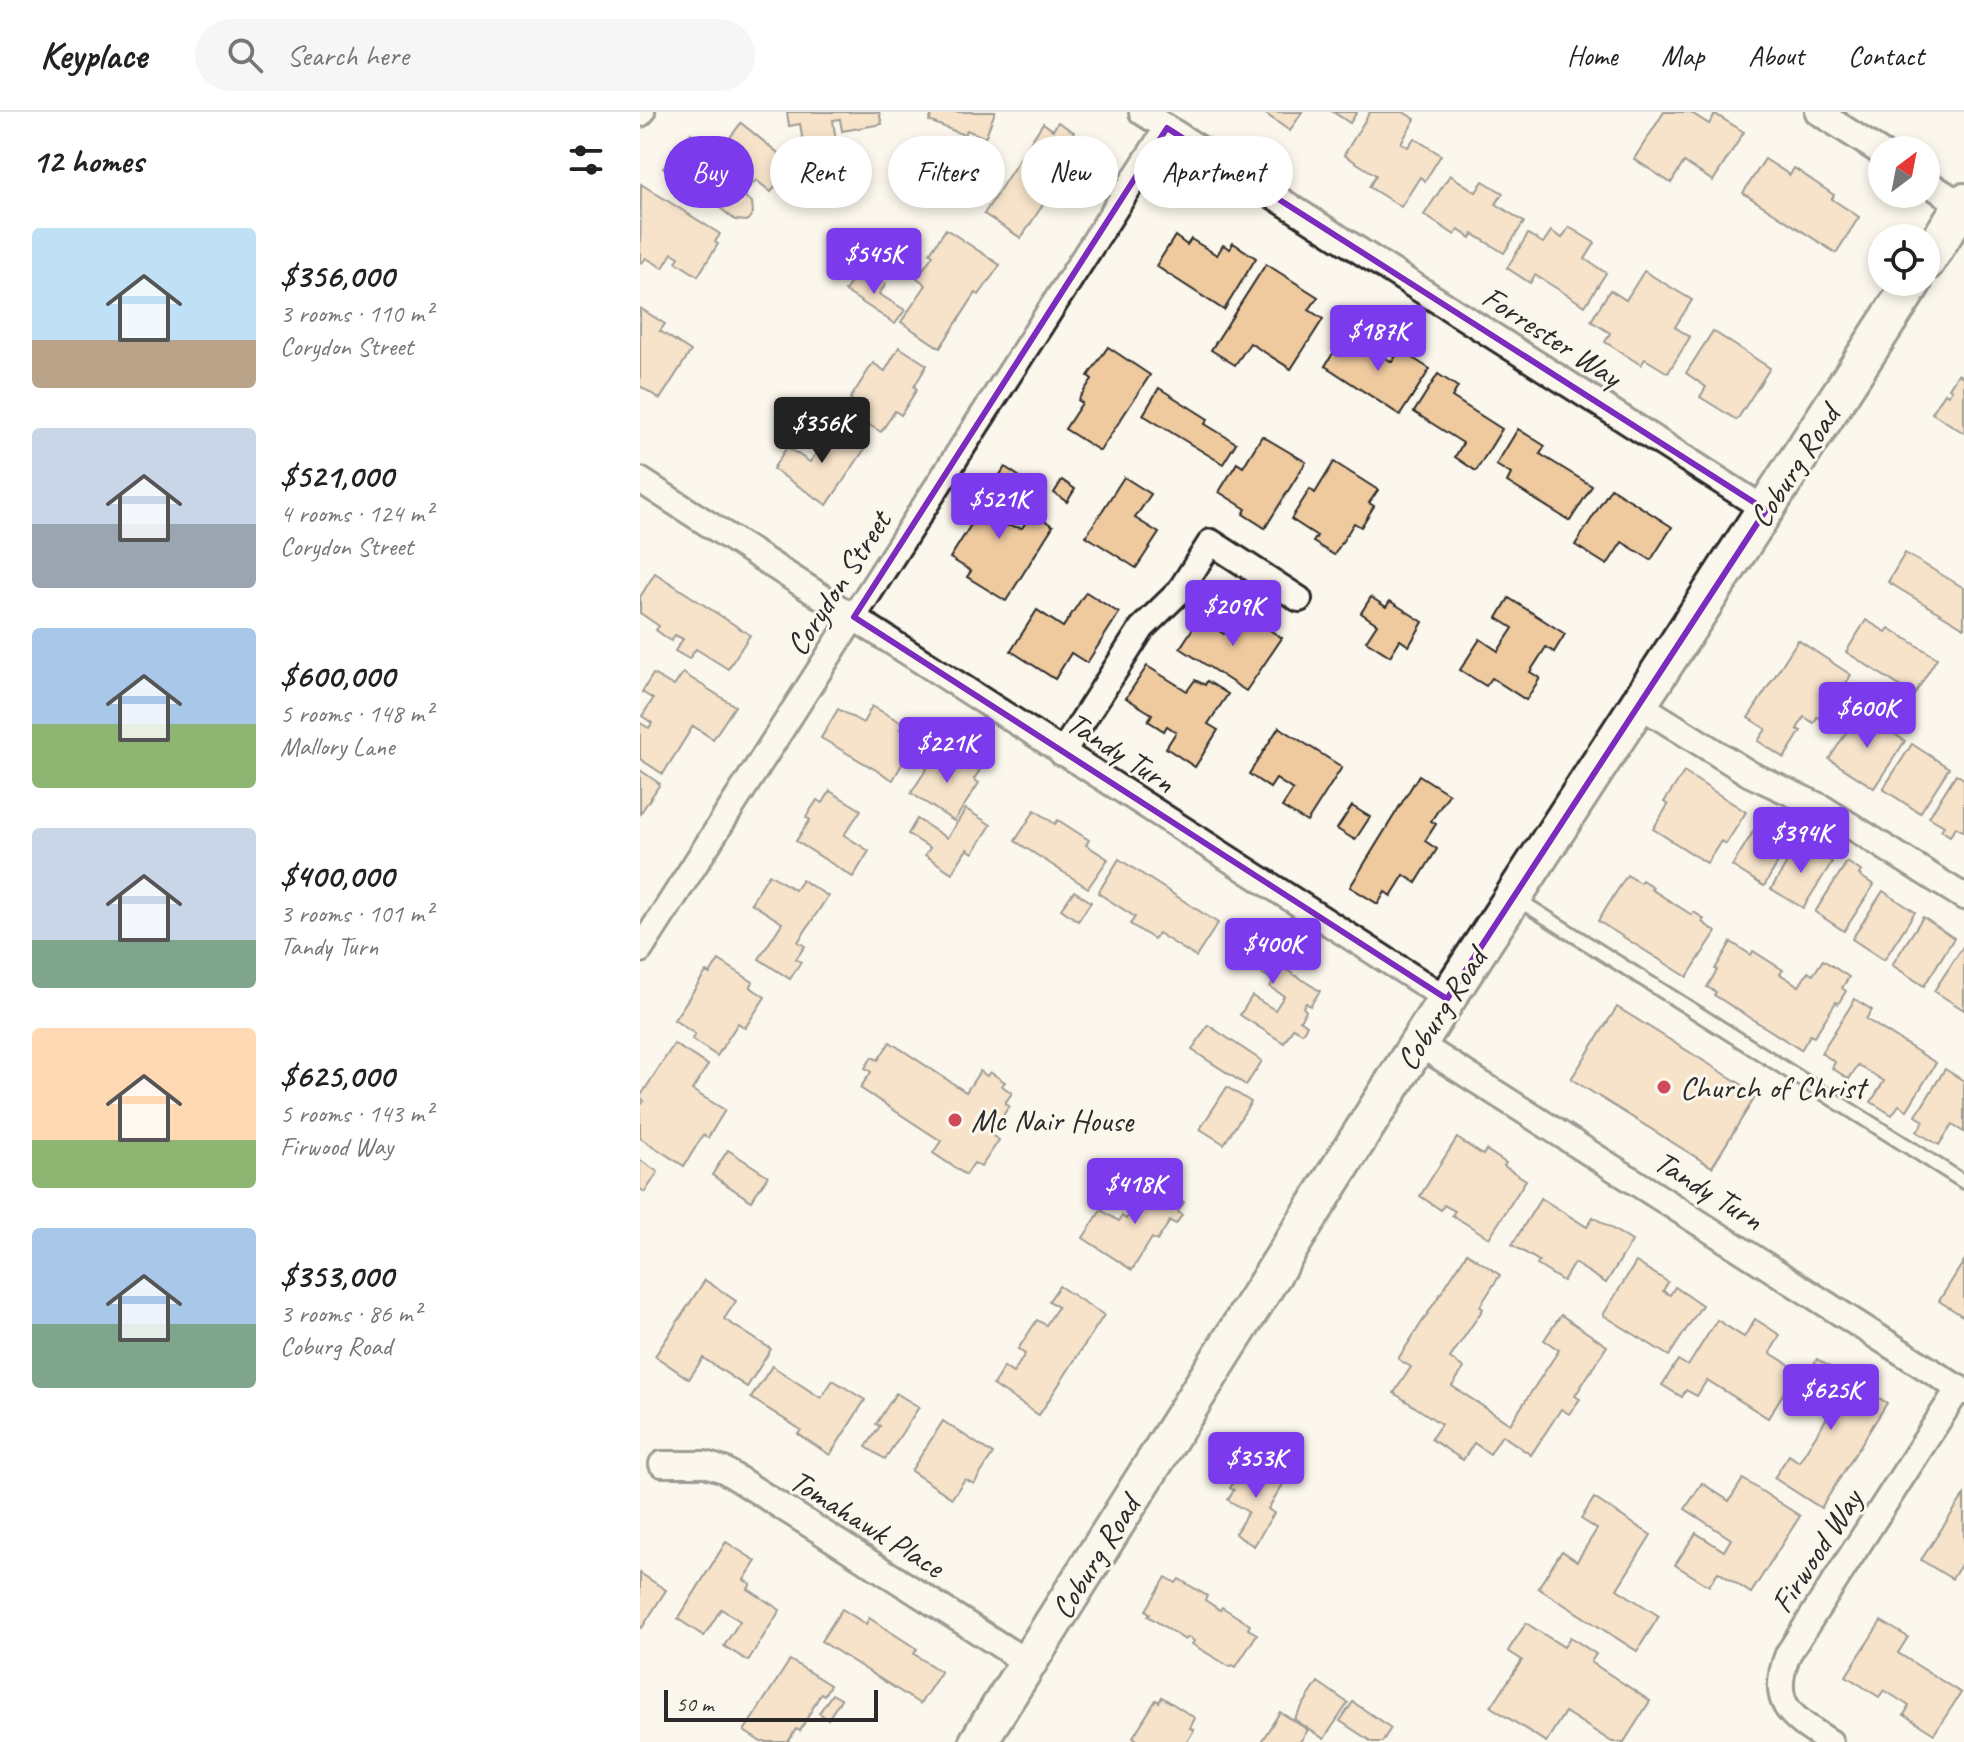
<!DOCTYPE html>
<meta charset="utf-8">
<style>
:root{--surface:#fff;--page:#f6f6f6;--text:#222;--muted:#767676;--line:#e0e0e0;--accent:#7c3aed}
body{margin:0;font-family:Caveat,sans-serif;background:var(--page);color:var(--text);height:100vh;display:flex;flex-direction:column;font-size:30px;white-space:nowrap}
*{box-sizing:border-box;margin:0}
p{font-size:26px;color:var(--muted)}
.icon{flex:none;width:44px;height:44px;fill:none;stroke:currentColor;stroke-width:2;stroke-linecap:round;stroke-linejoin:round}
.map{position:relative;flex:1;overflow:hidden}
.drawer{display:flex;flex-direction:column;background:var(--surface);width:640px}
.drawer>*{flex:none}
.hud{position:absolute;left:24px;top:24px;width:760px;height:72px;display:flex;gap:16px}
.needle{width:52px;rotate:32deg}
.buttons{position:absolute;left:1228px;top:24px;display:grid;gap:16px}
.buttons a{display:grid;place-items:center;width:72px;height:72px;border-radius:50%;background:var(--surface);box-shadow:0 4px 12px #0003;font-size:40px}
.scale{position:absolute;left:24px;bottom:20px;width:214px;box-sizing:border-box;padding-left:8px;border:4px solid #2b2b2b;border-top:0;font-size:22px;line-height:28px;white-space:nowrap;color:#2b2b2b;-webkit-text-stroke:6px #fbf7ec;paint-order:stroke}
.price{position:absolute;translate:-50% -68px;padding:0 18px;border-radius:8px;background:var(--accent);color:#fff;font-size:26px;line-height:52px;filter:drop-shadow(0 2px 4px #0008)}
.price::after{content:'';position:absolute;left:50%;top:48px;width:24px;height:18px;margin-left:-12px;background:inherit;clip-path:polygon(0 0,100% 0,50% 100%)}
.price.current{background:#222;color:#fff}
ul{padding:0;list-style:none}
li{display:flex;align-items:center;gap:24px;height:200px;padding:0 32px}
li span{display:grid;place-items:center;flex:none;width:224px;height:160px;border-radius:8px;color:#555}
li>.icon{margin-inline-start:auto}
span .icon{width:96px;height:96px;fill:#fffc;stroke-width:1}
li b{font-size:34px}
h2{display:flex;justify-content:space-between;align-items:center;height:96px;padding:0 32px;font-size:34px}
.chip{padding:0 28px;border-radius:36px;background:var(--surface);box-shadow:0 4px 12px #0003;font-size:28px;line-height:72px}
.chip.current{background:var(--accent);color:#fff}
header{display:flex;align-items:center;gap:48px;box-sizing:border-box;height:112px;padding:0 40px;background:var(--surface);border-bottom:2px solid var(--line)}
header strong{font-size:38px}
nav{display:flex;gap:44px;margin-inline-start:auto;font-size:28px}
.search{width:560px;height:72px;background:var(--page);display:flex;align-items:center;gap:20px;box-sizing:border-box;padding:0 28px;border-radius:44px;color:var(--muted);font-size:30px}
main{display:flex;flex:1;min-height:0}
.map>svg:first-child{display:block}
</style>
<header>
<strong>Keyplace</strong>
<div class="search"><svg class="icon" aria-label="search" viewBox="0 0 24 24"><circle cx="10" cy="10" r="6"/><path d="M15 15l6 6"/></svg>Search here</div>
<nav><a>Home</a><a>Map</a><a>About</a><a>Contact</a></nav>
</header>
<main>
<section class="drawer">
<h2>12 homes<svg class="icon" aria-label="filters" viewBox="0 0 24 24"><path d="M4 7h16M4 17h16"/><circle cx="9" cy="7" r="2"/><circle cx="15" cy="17" r="2"/></svg></h2>
<ul>
<li><span style="background:linear-gradient(#bfe0f5 70%,#b9a48a 0)"><svg class="icon" aria-label="home" viewBox="0 0 24 24"><path d="M3 11l9-7 9 7M6 9v11h12V9"/></svg></span><div><b>$356,000</b><p>3 rooms · 110 m²</p><p>Corydon Street</p></div></li>
<li><span style="background:linear-gradient(#c9d6e8 60%,#9aa5b1 0)"><svg class="icon" aria-label="home" viewBox="0 0 24 24"><path d="M3 11l9-7 9 7M6 9v11h12V9"/></svg></span><div><b>$521,000</b><p>4 rooms · 124 m²</p><p>Corydon Street</p></div></li>
<li><span style="background:linear-gradient(#a9c7e8 60%,#8fb573 0)"><svg class="icon" aria-label="home" viewBox="0 0 24 24"><path d="M3 11l9-7 9 7M6 9v11h12V9"/></svg></span><div><b>$600,000</b><p>5 rooms · 148 m²</p><p>Mallory Lane</p></div></li>
<li><span style="background:linear-gradient(#c9d6e8 70%,#7fa58c 0)"><svg class="icon" aria-label="home" viewBox="0 0 24 24"><path d="M3 11l9-7 9 7M6 9v11h12V9"/></svg></span><div><b>$400,000</b><p>3 rooms · 101 m²</p><p>Tandy Turn</p></div></li>
<li><span style="background:linear-gradient(#ffd9b3 70%,#8fb573 0)"><svg class="icon" aria-label="home" viewBox="0 0 24 24"><path d="M3 11l9-7 9 7M6 9v11h12V9"/></svg></span><div><b>$625,000</b><p>5 rooms · 143 m²</p><p>Firwood Way</p></div></li>
<li><span style="background:linear-gradient(#a9c7e8 60%,#7fa58c 0)"><svg class="icon" aria-label="home" viewBox="0 0 24 24"><path d="M3 11l9-7 9 7M6 9v11h12V9"/></svg></span><div><b>$353,000</b><p>3 rooms · 86 m²</p><p>Coburg Road</p></div></li>
</ul>
</section>
<div class="map">
<svg width="1324" height="1630" viewBox="0 0 1324 1630">
<rect width="100%" height="100%" fill="#fbf7ec"/>
<filter id="ink" filterUnits="userSpaceOnUse"><feTurbulence type="fractalNoise" baseFrequency=".0125" numOctaves="2"/><feDisplacementMap in="SourceGraphic" scale="16" xChannelSelector="R" yChannelSelector="G"/><feConvolveMatrix kernelMatrix="1 2 1 2 8 2 1 2 1" color-interpolation-filters="sRGB"/></filter>
<g filter="url(#ink)">
<!-- building -->
<g fill="#efca9f" stroke="#2b2b2b" stroke-width="2">
<polygon points="147,0 239,0 242,12 202,19 200,7 193,8 197,36 165,42 160,12 149,14"/>
<polygon points="293,0 355,0 345,26 327,18 324,23 289,9"/>
<polygon points="623,0 662,0 650,19"/>
<polygon points="693,0 717,0 710,11"/>
<polygon points="730,0 763,0 775,7 761,31 768,35 774,26 801,43 785,69 780,65 761,95 729,75 736,63 704,43"/>
<polygon points="1024,0 1050,0 1069,12 1075,2 1104,20 1073,69 1044,50 1031,71 994,47"/>
<polygon points="418,10 434,20 429,28 441,36 428,56 432,58 415,85 410,82 381,126 344,102 403,11 413,18"/>
<polygon points="101,11 153,53 131,80 116,68 105,80 106,86 112,90 113,101 107,109 95,108 68,86 72,81 56,68 49,77 23,56 51,21 69,36 77,26 85,32"/>
<polygon points="1125,47 1150,63 1154,56 1194,83 1192,87 1219,105 1196,141 1103,81"/>
<polygon points="810,63 836,80 843,69 863,81 856,92 884,110 864,141 833,122 831,126 818,118 815,123 784,103"/>
<polygon points="1,72 80,122 75,130 78,132 58,164 36,150 39,145 32,141 23,156 6,146 2,151 0,150"/>
<polygon points="929,115 955,131 945,147 966,161 945,194 895,163 890,171 867,156 888,122 903,131 911,119 922,126"/>
<polygon points="306,117 360,153 339,183 336,181 300,236 261,210 286,173 277,166 293,143 290,141"/>
<polygon points="535,124 547,133 551,127 577,143 583,133 590,137 593,131 616,146 584,198 516,154"/>
<polygon points="626,152 678,185 669,198 683,207 651,257 610,231 595,253 571,238"/>
<polygon points="221,156 246,172 239,182 265,198 255,212 205,179"/>
<polygon points="1004,159 1052,188 1035,215 1050,225 1028,261 1005,247 1001,253 965,230 970,221 951,209 970,178 986,188"/>
<polygon points="0,196 25,212 20,219 51,239 20,287 0,274"/>
<polygon points="1073,219 1130,256 1097,308 1060,285 1066,275 1046,261"/>
<polygon points="706,221 752,250 760,238 790,257 760,303 685,254"/>
<polygon points="259,235 287,253 274,275 277,277 261,303 255,299 241,320 221,308 225,302 217,298 220,293 210,287 233,251 245,259"/>
<polygon points="468,235 510,263 460,339 425,317 442,291 438,288 452,267 448,264"/>
<polygon points="798,262 818,275 812,285 862,317 836,359 815,345 823,331 774,300"/>
<polygon points="1318,262 1323,265 1324,263 1324,321 1292,301 1305,281 1308,283 1312,278 1309,276"/>
<polygon points="519,276 568,307 565,312 596,331 583,352 503,303"/>
<polygon points="194,314 226,335 187,393 133,357 147,335 170,350"/>
<polygon points="878,317 905,334 900,342 952,374 930,409 867,370 871,362 856,353"/>
<polygon points="622,324 666,350 625,416 603,402 606,397 579,380 597,351 603,355"/>
<polygon points="694,350 738,378 729,391 734,394 721,415 714,411 694,443 673,430 677,424 651,407 670,377 675,381"/>
<polygon points="365,355 380,365 364,389 375,395 363,413 382,416 392,401 413,414 366,489 327,465 331,459 310,446 332,411 326,407 337,389 341,392"/>
<polygon points="484,365 511,382 495,406 519,421 496,456 446,424"/>
<polygon points="422,368 435,377 427,390 414,381"/>
<polygon points="971,376 1032,415 1011,448 982,430 967,453 935,433"/>
<polygon points="1265,441 1324,476 1324,516 1248,470"/>
<polygon points="15,461 110,523 88,557 56,537 49,547 35,539 43,527 35,523 31,529 16,518 19,514 0,501 0,485"/>
<polygon points="446,480 479,501 447,551 431,541 415,567 371,539 397,498 423,515"/>
<polygon points="731,485 746,495 750,489 783,510 769,534 760,528 750,544 726,529 737,512 721,501"/>
<polygon points="869,486 925,522 914,540 906,535 890,560 900,566 886,588 852,566 846,574 820,558 840,527 858,539 873,516 857,506"/>
<polygon points="599,498 642,526 606,579 540,536 559,507 584,522"/>
<polygon points="1226,508 1246,520 1249,516 1297,546 1274,583 1206,540"/>
<polygon points="1158,528 1211,563 1183,608 1177,605 1174,611 1164,605 1157,617 1161,619 1144,646 1118,629 1126,617 1108,606"/>
<polygon points="507,554 547,579 555,568 565,573 567,569 588,582 568,612 578,618 555,655 526,636 536,620 527,614 524,619 508,609 512,602 486,586"/>
<polygon points="43,561 95,594 73,627 53,614 23,662 0,647 0,611 9,616 12,611 2,604 13,587 2,580 13,562 34,574"/>
<polygon points="232,594 264,612 260,617 277,626 253,668 181,626 198,597 223,611"/>
<polygon points="1218,603 1229,610 1231,606 1265,629 1234,676 1189,647"/>
<polygon points="639,615 702,655 667,710 642,695 653,678 636,667 630,676 609,662"/>
<polygon points="1272,632 1309,656 1280,701 1243,677"/>
<polygon points="298,639 311,648 315,642 340,658 334,667 339,671 314,709 271,681"/>
<polygon points="0,658 20,672 0,702"/>
<polygon points="1044,660 1106,700 1086,732 1081,729 1067,751 1013,717 1028,693 1024,690"/>
<polygon points="1316,662 1324,667 1324,720 1316,715 1310,724 1301,718 1304,714 1289,705"/>
<polygon points="779,663 809,682 791,709 796,712 785,729 797,737 776,771 764,763 751,784 745,780 738,792 710,775"/>
<polygon points="190,679 221,698 204,723 229,739 213,765 156,729 170,708 166,705 177,688 183,691"/>
<polygon points="712,694 730,705 715,728 697,717"/>
<polygon points="326,697 351,713 333,741 327,737 312,761 285,743 290,736 268,722 277,707 307,726"/>
<polygon points="395,698 415,712 418,708 449,728 446,733 468,747 448,776 375,729"/>
<polygon points="1121,707 1152,727 1124,774 1092,754"/>
<polygon points="1160,730 1192,750 1163,796 1131,777"/>
<polygon points="479,747 578,811 556,845 518,821 514,827 490,812 495,805 458,781"/>
<polygon points="1207,750 1221,759 1219,763 1234,773 1204,819 1175,800"/>
<polygon points="129,762 155,778 162,768 188,784 158,830 165,834 156,847 161,850 150,867 119,847 142,811 111,791"/>
<polygon points="987,763 1000,771 1002,768 1013,775 1011,777 1052,803 1054,800 1064,807 1062,810 1076,820 1047,865 958,809"/>
<polygon points="434,779 451,790 438,809 421,797"/>
<polygon points="1243,779 1275,800 1244,848 1212,827"/>
<polygon points="1283,805 1314,826 1284,874 1252,853"/>
<polygon points="602,808 638,831 628,846 680,879 670,894 666,891 663,895 666,899 660,908 667,913 662,921 653,916 644,931 600,903 612,884 635,898 644,884 630,875 634,869 596,845 604,832 591,824"/>
<polygon points="1091,830 1111,843 1113,839 1143,858 1140,862 1159,874 1168,860 1173,863 1183,848 1209,865 1202,876 1206,879 1198,892 1196,890 1174,925 1170,923 1161,938 1074,883 1076,880 1067,875 1077,858 1075,857"/>
<polygon points="1324,833 1324,898 1294,879"/>
<polygon points="79,848 113,870 110,875 125,885 105,916 98,911 77,944 52,927 55,922 34,908 66,860 70,862"/>
<polygon points="1215,887 1232,898 1226,907 1296,951 1267,998 1259,993 1252,1003 1231,990 1244,969 1218,953 1209,967 1192,956 1195,950 1181,941"/>
<polygon points="977,895 1117,982 1072,1055 931,967"/>
<polygon points="568,913 622,949 606,973 552,938"/>
<polygon points="250,930 326,980 340,959 347,964 350,960 365,970 362,974 372,981 365,991 369,994 351,1023 359,1028 341,1055 334,1051 326,1063 293,1041 301,1029 220,976 231,960 225,956 232,945 238,948"/>
<polygon points="34,932 68,953 52,978 85,998 68,1026 63,1023 44,1054 0,1026 0,994 4,989 0,985"/>
<polygon points="1305,957 1324,969 1324,1020 1312,1013 1299,1033 1277,1020 1284,1009 1276,1004"/>
<polygon points="587,975 611,990 584,1032 560,1017"/>
<polygon points="817,1026 843,1043 846,1038 866,1051 864,1054 886,1068 849,1126 812,1103 815,1099 804,1093 801,1098 780,1084"/>
<polygon points="88,1038 128,1064 111,1089 72,1063"/>
<polygon points="0,1048 18,1060 5,1080 0,1077"/>
<polygon points="510,1069 544,1090 538,1100 542,1103 536,1112 530,1109 517,1129 512,1126 492,1158 443,1126 461,1098 479,1109 482,1104 486,1107"/>
<polygon points="901,1086 947,1115 953,1105 992,1129 966,1171 934,1151 923,1169 897,1153 899,1149 872,1133"/>
<polygon points="827,1141 860,1163 840,1194 843,1197 810,1246 824,1256 812,1274 870,1312 919,1238 904,1228 921,1203 967,1234 935,1284 940,1287 929,1302 921,1297 891,1343 862,1323 850,1342 834,1331 823,1348 791,1327 801,1312 754,1281 771,1255 758,1247"/>
<polygon points="1324,1149 1324,1205 1299,1189"/>
<polygon points="996,1150 1028,1170 1023,1179 1030,1183 1035,1175 1062,1193 1029,1244 963,1203"/>
<polygon points="65,1168 96,1189 84,1207 131,1237 107,1275 63,1246 49,1267 15,1244"/>
<polygon points="419,1174 464,1203 399,1303 353,1273 364,1255 373,1261 385,1242 378,1237 397,1208 406,1213 418,1195 409,1189"/>
<polygon points="1115,1207 1140,1223 1130,1241 1158,1258 1128,1306 1067,1268 1057,1284 1046,1278 1042,1285 1022,1273 1038,1248 1048,1254 1077,1208 1104,1225"/>
<polygon points="1177,1247 1247,1291 1181,1396 1134,1366 1149,1343 1159,1350 1188,1304 1155,1282"/>
<polygon points="132,1254 181,1286 193,1268 225,1288 190,1343 158,1322 161,1318 111,1286"/>
<polygon points="256,1281 279,1295 245,1347 226,1335 240,1314 236,1312"/>
<polygon points="303,1309 353,1342 334,1372 325,1367 312,1386 271,1359"/>
<polygon points="610,1353 626,1363 632,1354 648,1364 628,1397 634,1401 614,1434 595,1422 608,1400 588,1388 594,1378 590,1376 599,1360 604,1363"/>
<polygon points="1103,1367 1160,1404 1111,1481 1078,1460 1069,1474 1035,1453 1056,1421 1084,1439 1091,1427 1045,1397 1062,1371 1089,1389"/>
<polygon points="1324,1383 1324,1448 1312,1467 1281,1448"/>
<polygon points="954,1386 1011,1423 977,1477 1019,1504 997,1539 898,1476 922,1439 937,1449 957,1417 941,1407"/>
<polygon points="86,1430 116,1449 104,1468 111,1472 108,1477 140,1498 108,1549 84,1534 100,1509 81,1497 64,1524 38,1507"/>
<polygon points="0,1461 26,1478 2,1516 0,1514"/>
<polygon points="526,1465 536,1471 539,1467 567,1484 565,1488 580,1498 582,1495 610,1513 608,1517 617,1522 596,1555 592,1553 590,1555 552,1532 554,1529 548,1525 545,1528 508,1504 510,1502 506,1498"/>
<polygon points="202,1497 226,1512 229,1506 277,1537 274,1542 301,1560 280,1592 181,1529"/>
<polygon points="1241,1509 1268,1525 1258,1541 1321,1581 1294,1622 1264,1603 1269,1594 1244,1578 1239,1585 1206,1564"/>
<polygon points="886,1511 924,1535 930,1525 956,1542 951,1550 1010,1589 984,1630 972,1630 925,1600 906,1630 851,1595 882,1548 868,1539"/>
<polygon points="150,1548 190,1573 184,1583 181,1581 160,1619 156,1617 148,1630 121,1630 104,1619"/>
<polygon points="678,1570 708,1591 684,1627 654,1607"/>
<polygon points="192,1582 201,1587 188,1607 179,1601"/>
<polygon points="522,1585 555,1606 550,1616 554,1618 547,1630 494,1630 496,1627 493,1625 516,1588 519,1590"/>
<polygon points="713,1590 751,1616 742,1630 732,1630 700,1609"/>
<polygon points="640,1600 668,1618 660,1630 621,1630"/>
</g>
<g fill="none" stroke-linecap="round" stroke-linejoin="round">
<defs>
<polyline id="lane" points="877,787 1324,1070"/>
<g id="street">
<polyline points="502,0 1126,398"/>
<polyline points="1178,0 1242,41"/>
<polyline points="0,2 2,0"/>
<polyline points="1286,70 1322,93"/>
<polyline points="0,368 807,887"/>
<polyline points="1000,593 1110,662 1181,695 1324,785"/>
<polyline points="422,641 502,516 539,480 571,430 659,487"/>
<polyline points="0,838 527,16"/>
<polyline points="779,932 1324,1280"/>
<polyline points="22,1352 65,1352 84,1358 388,1551"/>
<path d="M1190 1630C1151 1605 1128 1592 1148 1542L1319 1276"/>
</g>
<g id="secondary">
<polyline points="1286,150 1324,90"/>
<polyline points="338,1630 793,908 1273,170"/>
</g>
</defs>
<!-- lane casing -->
<use href="#lane" stroke="#2b2b2b" stroke-width="18"/>
<!-- street casing -->
<use href="#street" stroke="#2b2b2b" stroke-width="30"/>
<!-- secondary casing -->
<use href="#secondary" stroke="#2b2b2b" stroke-width="42"/>
<!-- lane -->
<use href="#lane" stroke="#fbf7ec" stroke-width="12"/>
<!-- street -->
<use href="#street" stroke="#fbf7ec" stroke-width="24"/>
<!-- secondary -->
<use href="#secondary" stroke="#fbf7ec" stroke-width="36"/>
</g>
</g>
<!-- marked area -->
<path d="M0 0H1324V1630H0ZM527 16 1126 398 807 887 214 505Z" fill="#fbf7ec" fill-opacity=".55" fill-rule="evenodd"/>
<path fill="none" stroke="#7b2cbf" stroke-width="6" stroke-linejoin="round" d="M527 16 1126 398 807 887 214 505Z"/>
<!-- markers -->
<g fill="#d1495b" stroke="#fbf7ec" stroke-width="3">
<circle cx="1024" cy="975" r="8"/>
<circle cx="315" cy="1008" r="8"/>
</g>
<g text-anchor="middle" stroke-width="6" stroke-linejoin="round" paint-order="stroke">
<!-- street labels -->
<g font-size="32" fill="#2b2b2b" stroke="#fbf7ec">
<text transform="translate(912 224) rotate(33)" y="11">Forrester Way</text>
<text transform="translate(1154 354) rotate(-57)" y="11">Coburg Road</text>
<text transform="translate(198 471) rotate(-57)" y="11">Corydon Street</text>
<text transform="translate(481 640) rotate(33)" y="11">Tandy Turn</text>
<text transform="translate(801 897) rotate(-57)" y="11">Coburg Road</text>
<text transform="translate(1069 1078) rotate(32)" y="11">Tandy Turn</text>
<text transform="translate(227 1411) rotate(32)" y="11">Tomahawk Place</text>
<text transform="translate(1176 1439) rotate(-57)" y="11">Firwood Way</text>
<text transform="translate(455 1445) rotate(-58)" y="11">Coburg Road</text>
</g>
<!-- poi labels -->
<g font-size="32" fill="#2b2b2b" stroke="#fbf7ec" text-anchor="start">
<text x="1040" y="986">Church of Christ</text>
<text x="331" y="1019">Mc Nair House</text>
</g>
</g>
</svg>
<div class="buttons">
<a><svg class="needle" viewBox="-14 -14 28 28"><path d="M0-13l5 13h-10z" fill="#e53935"/><path d="M0 13l5-13h-10z" fill="#767676"/></svg></a>
<a><svg class="icon" aria-label="locate" viewBox="0 0 24 24"><circle cx="12" cy="12" r="6"/><path d="M12 2v4M12 18v4M2 12h4M18 12h4"/></svg></a>
</div>
<div class="scale">50 m</div>
<b class="price" style="left:234px;top:184px">$545K</b>
<b class="price" style="left:738px;top:261px">$187K</b>
<b class="price current" style="left:182px;top:353px">$356K</b>
<b class="price" style="left:359px;top:429px">$521K</b>
<b class="price" style="left:593px;top:536px">$209K</b>
<b class="price" style="left:1227px;top:638px">$600K</b>
<b class="price" style="left:307px;top:673px">$221K</b>
<b class="price" style="left:1161px;top:763px">$394K</b>
<b class="price" style="left:633px;top:874px">$400K</b>
<b class="price" style="left:495px;top:1114px">$418K</b>
<b class="price" style="left:1191px;top:1320px">$625K</b>
<b class="price" style="left:616px;top:1388px">$353K</b>
<div class="hud">
<a class="chip current">Buy</a>
<a class="chip">Rent</a>
<a class="chip">Filters</a>
<a class="chip">New</a>
<a class="chip">Apartment</a>
</div>
</div>
</main>
